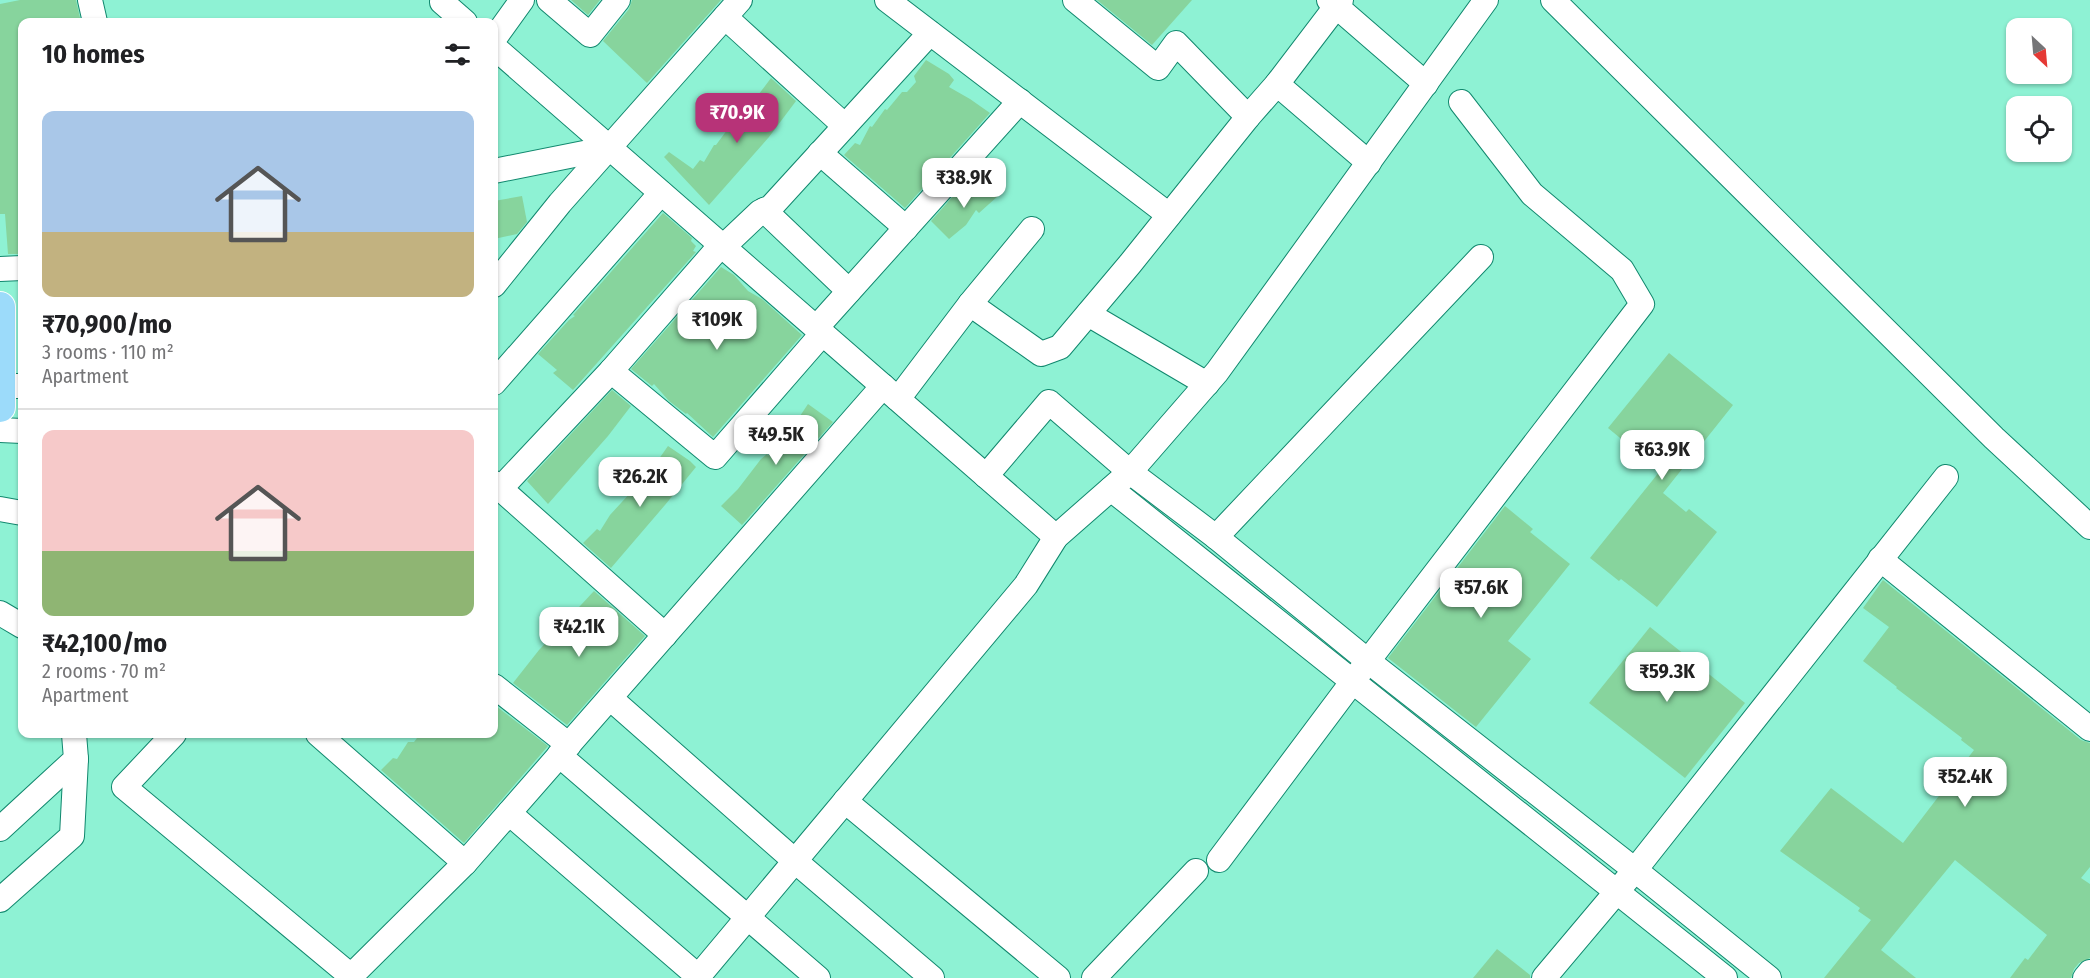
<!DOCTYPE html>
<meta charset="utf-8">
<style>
:root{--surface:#fff;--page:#f6f6f6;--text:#202124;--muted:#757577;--line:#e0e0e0;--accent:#b73378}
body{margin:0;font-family:"Fira Sans Condensed",sans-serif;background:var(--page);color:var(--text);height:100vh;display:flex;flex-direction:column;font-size:22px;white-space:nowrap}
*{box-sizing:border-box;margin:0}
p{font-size:20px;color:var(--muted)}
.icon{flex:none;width:33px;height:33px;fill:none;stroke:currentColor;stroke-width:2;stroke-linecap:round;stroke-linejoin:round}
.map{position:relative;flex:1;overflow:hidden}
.details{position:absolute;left:18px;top:18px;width:480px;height:720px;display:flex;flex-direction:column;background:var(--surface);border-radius:12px;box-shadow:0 2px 4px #0004}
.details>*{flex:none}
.needle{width:39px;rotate:154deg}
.controls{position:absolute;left:2006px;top:18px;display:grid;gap:12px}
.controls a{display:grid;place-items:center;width:66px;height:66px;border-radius:12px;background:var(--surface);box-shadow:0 2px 4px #0004;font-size:30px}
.price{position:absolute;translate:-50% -51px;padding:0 14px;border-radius:12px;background:#fff;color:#222;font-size:20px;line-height:39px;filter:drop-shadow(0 2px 3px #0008)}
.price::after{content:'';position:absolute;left:50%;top:36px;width:18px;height:14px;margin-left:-9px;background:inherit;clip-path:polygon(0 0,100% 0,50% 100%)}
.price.selected{background:var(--accent);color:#fff}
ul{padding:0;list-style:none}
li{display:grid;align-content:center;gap:12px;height:318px;padding:0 24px}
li+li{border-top:2px solid var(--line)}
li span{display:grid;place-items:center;height:186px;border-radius:12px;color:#555}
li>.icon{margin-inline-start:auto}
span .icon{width:108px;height:108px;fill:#fffc;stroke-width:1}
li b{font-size:26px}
h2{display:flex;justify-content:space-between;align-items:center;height:72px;padding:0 24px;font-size:26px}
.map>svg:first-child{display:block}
</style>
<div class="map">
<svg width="2090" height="978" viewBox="0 0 2090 978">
<rect width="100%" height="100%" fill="#8ef2d4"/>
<!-- building -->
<g fill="#87d49d">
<polygon points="20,0 76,0 81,22 22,22 22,254 8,254 5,214 0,214 0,4"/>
<polygon points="571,0 600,0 588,15"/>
<polygon points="632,0 721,0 647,83 603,41 629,9"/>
<polygon points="1097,0 1192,0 1152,45"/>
<polygon points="926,60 949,74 954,80 949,87 970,99 990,113 905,208 844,155 855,143 860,145 870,126 872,127 885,109 887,110 902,92 907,92 916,82 914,76"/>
<polygon points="771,78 796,101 769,137 709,205 664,157 669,152 693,169 700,160 704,162 714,145 716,145 730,126 731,128 747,110 752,110 760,99 759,94"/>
<polygon points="980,178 998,196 979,213 976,210 966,225 949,239 931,221 955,194 960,199"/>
<polygon points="522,196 527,222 517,234 494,239 494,201"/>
<polygon points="663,213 692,238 691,241 696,246 693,251 696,252 573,390 553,373 557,370 538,354 569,320 575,316 573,315"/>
<polygon points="721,267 734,275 748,291 762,299 802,335 713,437 687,413 686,414 669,401 654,384 652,386 631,369"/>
<polygon points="1669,353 1733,405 1663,493 1686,512 1689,509 1717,532 1657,607 1621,579 1619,581 1590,558 1660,471 1608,428"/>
<polygon points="612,390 631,406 608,436 548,504 527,481"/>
<polygon points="808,404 833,422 742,525 721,506 738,489 761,459 767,454 768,456 783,438 799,438 796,422"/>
<polygon points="668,446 690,461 696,467 665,505 611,568 583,543 597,529 600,531 610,515 643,479 660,479 656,463"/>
<polygon points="1505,506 1533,529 1530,532 1570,564 1508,641 1531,659 1476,727 1388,658"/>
<polygon points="1883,580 2081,740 2090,743 2090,867 2081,878 2090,884 2090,958 2079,963 2074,969 2071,978 2010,978 2025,958 2028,960 2047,935 1955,860 1881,950 1916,978 1824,978 1871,920 1858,911 1860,908 1780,851 1831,788 1903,843 1974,750 1961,740 1962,738 1896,688 1897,687 1863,661 1889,627 1863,608"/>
<polygon points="594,591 645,636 567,725 513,683 539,650"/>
<polygon points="1650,627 1745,703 1685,778 1589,703"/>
<polygon points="496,706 548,746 464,843 381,770 393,758 397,759 408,742 414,742 420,734 494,734 494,709"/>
<polygon points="1497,949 1530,975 1530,978 1473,978"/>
</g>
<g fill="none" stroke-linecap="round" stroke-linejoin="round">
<defs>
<g id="minor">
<polyline points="90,0 95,22"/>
<polyline points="549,0 590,35 618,0"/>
<polyline points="887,0 1169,215"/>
<polyline points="1075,0 1158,68 1176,43 1248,117 1277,84 1369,163"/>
<polyline points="1329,0 1426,84"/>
<polyline points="1553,0 1994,438 2090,527"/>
<polyline points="442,2 465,22"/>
<polyline points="725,17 845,126"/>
<polyline points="494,39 522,0"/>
<polyline points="494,47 1056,537"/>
<polyline points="1277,84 1341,0"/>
<polyline points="820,153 906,228"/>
<polyline points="494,171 609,148"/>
<polyline points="764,210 849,291"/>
<polyline points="723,247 760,212 771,207 930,33"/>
<polyline points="0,269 22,268"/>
<polyline points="494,285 560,203 740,0"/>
<polyline points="970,304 1041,354 1060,347 1130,264 1248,117"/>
<polyline points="1088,314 1207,384"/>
<polyline points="816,328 1020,101"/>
<polyline points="611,371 715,457 822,334"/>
<polyline points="494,383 661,193"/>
<polyline points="0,386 22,386"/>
<polyline points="898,399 970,304 1032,229"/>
<polyline points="0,430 22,431"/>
<polyline points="986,476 1049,402 1130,472 1216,537 1368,661 1635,870 1769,978"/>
<polyline points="494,483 665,635"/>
<polyline points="500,489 611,371 721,245"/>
<polyline points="1111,489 1725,978"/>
<polyline points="0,509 22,513"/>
<polyline points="1216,537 1481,257"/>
<polyline points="1880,559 2090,729"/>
<polyline points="0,613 22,626"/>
<polyline points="494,686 569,745"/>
<polyline points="610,698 795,861 932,978"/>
<polyline points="174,734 124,787 351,976 465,863"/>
<polyline points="318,734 465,863 883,386"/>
<polyline points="559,755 818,978"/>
<polyline points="845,801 1058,978"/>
<polyline points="509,813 700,978"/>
<polyline points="0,829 76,759 74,734"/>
<polyline points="1219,860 1368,661 1642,304 1622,270 1532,194 1461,102"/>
<polyline points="0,900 72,836 76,759"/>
<polyline points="697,978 1026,585 1056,537 1130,472 1217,372 1486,0"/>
<polyline points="1094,978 1196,871"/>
<polyline points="1544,978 1635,870 1946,477"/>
<polyline points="2085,978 2090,972"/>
</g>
<polyline id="major" points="0,307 0,407"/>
</defs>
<!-- minor casing -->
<use href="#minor" stroke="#11886e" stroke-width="26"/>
<!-- major casing -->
<use href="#major" stroke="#fff" stroke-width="32"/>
<!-- minor -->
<use href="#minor" stroke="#fff" stroke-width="24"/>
<!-- major -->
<use href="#major" stroke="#9cdbfa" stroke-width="30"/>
</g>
</svg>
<div class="controls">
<a><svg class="needle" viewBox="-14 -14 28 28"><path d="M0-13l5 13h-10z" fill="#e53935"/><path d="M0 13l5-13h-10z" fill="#757577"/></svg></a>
<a><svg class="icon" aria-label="locate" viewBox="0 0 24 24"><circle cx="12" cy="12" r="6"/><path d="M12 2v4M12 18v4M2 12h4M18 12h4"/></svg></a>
</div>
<b class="price selected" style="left:737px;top:144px">₹70.9K</b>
<b class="price" style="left:964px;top:209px">₹38.9K</b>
<b class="price" style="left:717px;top:351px">₹109K</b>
<b class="price" style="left:776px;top:466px">₹49.5K</b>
<b class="price" style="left:1662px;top:481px">₹63.9K</b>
<b class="price" style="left:640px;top:508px">₹26.2K</b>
<b class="price" style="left:1481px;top:619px">₹57.6K</b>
<b class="price" style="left:579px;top:658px">₹42.1K</b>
<b class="price" style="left:1667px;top:703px">₹59.3K</b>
<b class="price" style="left:1965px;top:808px">₹52.4K</b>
<section class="details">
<h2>10 homes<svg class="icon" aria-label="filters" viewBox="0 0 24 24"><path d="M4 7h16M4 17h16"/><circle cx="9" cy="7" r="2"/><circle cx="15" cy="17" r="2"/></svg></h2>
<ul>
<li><span style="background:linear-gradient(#a9c7e8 65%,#c2b280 0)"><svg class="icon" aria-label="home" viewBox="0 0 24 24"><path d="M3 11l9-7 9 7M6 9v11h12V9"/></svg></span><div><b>₹70,900/mo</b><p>3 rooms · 110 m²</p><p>Apartment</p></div></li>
<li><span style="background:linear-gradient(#f6c9c9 65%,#8fb573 0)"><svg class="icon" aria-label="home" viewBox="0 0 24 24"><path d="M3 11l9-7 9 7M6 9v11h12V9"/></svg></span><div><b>₹42,100/mo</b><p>2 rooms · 70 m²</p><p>Apartment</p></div></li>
</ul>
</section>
</div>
